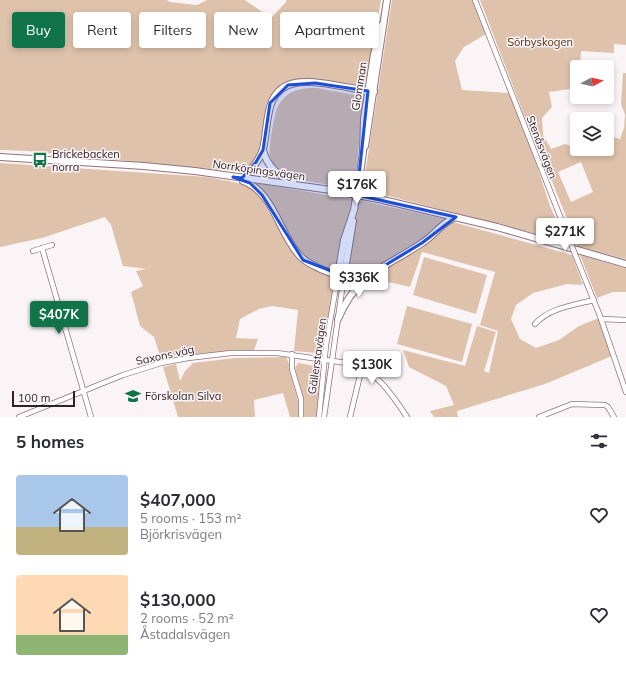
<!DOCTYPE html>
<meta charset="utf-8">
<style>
:root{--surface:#fff;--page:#f2f2f3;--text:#2b2b33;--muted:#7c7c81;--accent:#11734a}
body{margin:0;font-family:Mulish,sans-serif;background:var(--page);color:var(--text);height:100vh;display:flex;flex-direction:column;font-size:15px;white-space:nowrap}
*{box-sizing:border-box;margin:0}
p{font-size:13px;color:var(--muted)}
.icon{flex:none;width:22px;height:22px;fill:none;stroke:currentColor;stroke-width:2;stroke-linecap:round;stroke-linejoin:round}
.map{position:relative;height:417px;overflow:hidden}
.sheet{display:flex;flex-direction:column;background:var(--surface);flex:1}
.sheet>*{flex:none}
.hud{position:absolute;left:12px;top:12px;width:400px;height:36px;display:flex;gap:8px}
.needle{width:26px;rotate:83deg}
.fabs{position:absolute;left:570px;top:60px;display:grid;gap:8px}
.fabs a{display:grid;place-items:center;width:44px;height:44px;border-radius:4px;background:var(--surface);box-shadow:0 2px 6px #0003;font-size:20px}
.scale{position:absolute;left:12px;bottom:10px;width:63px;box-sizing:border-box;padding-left:4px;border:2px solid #2f2227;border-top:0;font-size:11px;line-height:14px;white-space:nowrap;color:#2f2227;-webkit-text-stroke:3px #fbf4f6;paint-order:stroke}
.price{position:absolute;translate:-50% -34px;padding:0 9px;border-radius:4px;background:#fff;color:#222;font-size:13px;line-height:26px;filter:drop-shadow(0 1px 2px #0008)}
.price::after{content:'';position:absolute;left:50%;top:24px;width:12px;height:9px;margin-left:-6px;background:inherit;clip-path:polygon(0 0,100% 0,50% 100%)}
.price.active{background:var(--accent);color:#fff}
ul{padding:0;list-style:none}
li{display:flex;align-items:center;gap:12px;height:100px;padding:0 16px}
li span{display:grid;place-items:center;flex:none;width:112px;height:80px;border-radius:4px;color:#555}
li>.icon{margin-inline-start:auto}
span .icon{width:48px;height:48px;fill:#fffc;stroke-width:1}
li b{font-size:17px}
h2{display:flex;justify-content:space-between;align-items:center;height:48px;padding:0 16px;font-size:17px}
.chip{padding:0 14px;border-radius:4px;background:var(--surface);box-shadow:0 2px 6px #0003;font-size:14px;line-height:36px}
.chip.active{background:var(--accent);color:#fff}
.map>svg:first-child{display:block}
</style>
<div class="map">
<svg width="626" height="417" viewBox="0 0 626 417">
<rect width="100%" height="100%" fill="#fbf4f6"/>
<!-- green -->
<g fill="#dec2ab" fill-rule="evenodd">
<path d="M0 0H167L170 2 197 5 207 0H245L271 18 286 2V0H381L367 80C364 81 361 84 359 84 354 85 348 83 343 83 319 80 292 74 273 94 258 109 268 168 241 172L28 151 0 150Z"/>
<polygon points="392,0 473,0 486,34 464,47 455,61 462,90 509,93 536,163 550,206 564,236 564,241 377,193 363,187"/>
<path d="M480 0H626V45L614 44V53L581 51 580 67H577V88L549 92 552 107 542 118 543 135 551 149 565 144 577 148V149H607V135L620 139 624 128 625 115 621 104 623 73H626V259L578 247 535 138 532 136ZM581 162 593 192 571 202 558 172Z"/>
<path d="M309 88H317L360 96 363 102 355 183 352 188C334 185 292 182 278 169 274 166 271 162 270 157 268 149 274 116 277 108 279 103 283 99 286 96 293 90 301 89 309 88Z"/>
<polygon points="0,163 207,177 243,184 250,188 260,197 296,257 302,262 312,268 332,276 334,278 335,285 328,324 325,323 323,333 326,334 324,347 320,352 316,353 294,351 298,310 272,306 259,309 240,319 236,338 258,339 254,350 194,354 187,352 161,359 154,337 140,326 131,292 143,286 136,271 146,269 123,266 111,225 105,217 42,238 0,247"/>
<polygon points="256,183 352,199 337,271 334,271 312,261 301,253 263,192"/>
<polygon points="359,200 445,219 420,242 370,270 359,274 347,274"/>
<polygon points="449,221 572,255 583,285 567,284 533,293 516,305 511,319 520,339 536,348 559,340 579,326 599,318 612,356 545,384 457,411 458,417 434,417 430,411 454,405 446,386 409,367 403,350 465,366 477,326 496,332 484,371 489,373 498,331 480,325 495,272 422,252 410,287 367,277 429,240"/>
<polygon points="580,255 626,268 626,292 613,292 597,298"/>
<polygon points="424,257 487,275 476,314 413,295"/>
<polygon points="407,306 472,324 462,362 397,344"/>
<path d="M286 357C290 364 290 371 292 379 296 393 300 402 298 417H290L283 393 254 400 255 417H178L163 367 176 364 180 381 185 371 193 363 235 358Z"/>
<polygon points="298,363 310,365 320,368 321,372 317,417 304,417 303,398 295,368"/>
</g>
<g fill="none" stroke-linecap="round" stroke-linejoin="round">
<defs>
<g id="minor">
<polyline points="475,0 567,234"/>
<polyline points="42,248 91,417"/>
<polyline points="33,251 52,245"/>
<polyline points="579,264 600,316 626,392"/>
<polyline points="601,319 626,320"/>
<path d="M535 324C549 308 574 305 594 300"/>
<polyline points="292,354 292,369 301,399 301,417"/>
<path d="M19 417 123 375 161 363 188 358 231 353H277L354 364C378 373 393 396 407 417"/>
<polyline points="319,417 326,345 338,275"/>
<polyline points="324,417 344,276"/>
<polyline points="350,417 362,367"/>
<polyline points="539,417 572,404 605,405 608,407 614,417"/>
</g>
<g id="major">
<polyline points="365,146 387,0"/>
<path d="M263 150C267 167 278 175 293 182"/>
<polyline points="0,157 144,166 195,171 331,190 383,200 497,227 626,264"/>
<path d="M242 178C251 170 260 160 263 149 269 126 263 89 295 83 316 79 352 89 374 92"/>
<path d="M243 181C274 192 279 234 300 256 306 263 315 266 323 270 345 279 352 278 374 272"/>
<polyline points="359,181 363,152 364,119 374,54 382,25"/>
<polyline points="338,275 344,240 354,210"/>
<polyline points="344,276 353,221"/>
<path d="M338 319C357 273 385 268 422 243 435 235 442 222 456 217"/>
</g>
</defs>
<!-- minor casing -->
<use href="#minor" stroke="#91727d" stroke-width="6"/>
<!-- major casing -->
<use href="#major" stroke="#91727d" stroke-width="8"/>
<!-- minor -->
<use href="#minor" stroke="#fff" stroke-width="4.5"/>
<!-- major -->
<use href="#major" stroke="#fff" stroke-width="6"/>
<defs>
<polyline id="minor-bridge" points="567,234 579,264"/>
<polyline id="major-bridge" points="354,210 359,181"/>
</defs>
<!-- minor-bridge casing -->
<use href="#minor-bridge" stroke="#91727d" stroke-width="6" stroke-linecap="butt"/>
<!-- major-bridge casing -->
<use href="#major-bridge" stroke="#91727d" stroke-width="8" stroke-linecap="butt"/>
<!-- minor-bridge -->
<use href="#minor-bridge" stroke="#fff" stroke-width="4.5"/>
<!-- major-bridge -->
<use href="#major-bridge" stroke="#fff" stroke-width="6"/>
</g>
<!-- marked area -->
<path fill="#1d4ed8" fill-opacity="0.2" stroke="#1d4ed8" stroke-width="3" stroke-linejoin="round" d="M315 83 368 91 357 195 456 217 422 243 374 272 347 277 303 260 262 195 250 183 233 177 242 178 256 162 263 150 270 103 288 85Z"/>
<!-- icons -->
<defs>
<symbol id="bus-bare" viewBox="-9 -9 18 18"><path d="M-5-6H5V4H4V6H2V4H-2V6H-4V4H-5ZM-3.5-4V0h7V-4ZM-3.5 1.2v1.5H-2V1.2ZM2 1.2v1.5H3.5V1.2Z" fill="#11734a" stroke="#fbf4f6" stroke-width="2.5" paint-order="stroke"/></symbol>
<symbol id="school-bare" viewBox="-9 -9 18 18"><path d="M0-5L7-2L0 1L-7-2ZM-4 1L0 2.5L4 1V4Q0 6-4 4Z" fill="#11734a" stroke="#fbf4f6" stroke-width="2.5" paint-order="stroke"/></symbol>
</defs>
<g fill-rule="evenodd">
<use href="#bus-bare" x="29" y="149" width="22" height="22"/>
<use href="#school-bare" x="122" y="385" width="22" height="22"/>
</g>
<g text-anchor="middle" stroke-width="3" stroke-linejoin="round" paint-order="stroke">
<!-- park labels -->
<g font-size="11" fill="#56310c" stroke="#fbf4f6">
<text x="540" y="46">Sörbyskogen</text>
</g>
<!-- street labels -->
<g font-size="11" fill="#2f2227" stroke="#fbf4f6">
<text transform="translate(359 86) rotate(-81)" y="4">Glomman</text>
<text transform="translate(542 147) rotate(69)" y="4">Stenåsvägen</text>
<text transform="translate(259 170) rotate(8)" y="4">Norrköpingsvägen</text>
<text transform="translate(165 355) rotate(-12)" y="4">Saxons väg</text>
<text transform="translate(317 356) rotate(-82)" y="4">Gällerstavägen</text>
</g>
<!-- poi labels -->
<g font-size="11" fill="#2f2227" stroke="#fbf4f6" text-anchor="start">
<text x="52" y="158">Brickebacken<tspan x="52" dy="13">norra</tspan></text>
<text x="145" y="400">Förskolan Silva</text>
</g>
</g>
</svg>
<div class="fabs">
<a><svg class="needle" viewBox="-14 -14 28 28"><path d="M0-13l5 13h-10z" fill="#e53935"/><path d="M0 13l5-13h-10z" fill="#7c7c81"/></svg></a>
<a><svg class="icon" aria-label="layers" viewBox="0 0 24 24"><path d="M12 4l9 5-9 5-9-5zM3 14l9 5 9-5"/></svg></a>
</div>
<div class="scale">100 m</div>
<b class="price" style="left:357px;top:205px">$176K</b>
<b class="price" style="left:565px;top:252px">$271K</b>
<b class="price" style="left:359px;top:298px">$336K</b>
<b class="price active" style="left:59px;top:335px">$407K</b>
<b class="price" style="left:372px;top:385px">$130K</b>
<div class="hud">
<a class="chip active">Buy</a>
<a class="chip">Rent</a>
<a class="chip">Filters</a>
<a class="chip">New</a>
<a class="chip">Apartment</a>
</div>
</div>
<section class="sheet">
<h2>5 homes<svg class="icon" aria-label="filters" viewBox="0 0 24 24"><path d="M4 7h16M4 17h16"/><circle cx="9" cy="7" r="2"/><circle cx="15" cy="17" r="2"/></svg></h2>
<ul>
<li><span style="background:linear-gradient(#a9c7e8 65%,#c2b280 0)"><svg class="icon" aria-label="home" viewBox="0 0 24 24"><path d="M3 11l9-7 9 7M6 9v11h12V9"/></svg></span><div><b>$407,000</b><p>5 rooms · 153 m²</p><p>Björkrisvägen</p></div><svg class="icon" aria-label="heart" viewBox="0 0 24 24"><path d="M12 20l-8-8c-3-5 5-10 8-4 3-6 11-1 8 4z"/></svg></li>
<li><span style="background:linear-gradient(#ffd9b3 75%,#8fb573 0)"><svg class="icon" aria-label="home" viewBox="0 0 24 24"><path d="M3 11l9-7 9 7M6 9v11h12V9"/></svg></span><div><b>$130,000</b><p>2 rooms · 52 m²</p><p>Åstadalsvägen</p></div><svg class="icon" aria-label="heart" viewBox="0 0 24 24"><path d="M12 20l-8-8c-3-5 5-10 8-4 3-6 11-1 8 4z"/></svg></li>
</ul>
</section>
